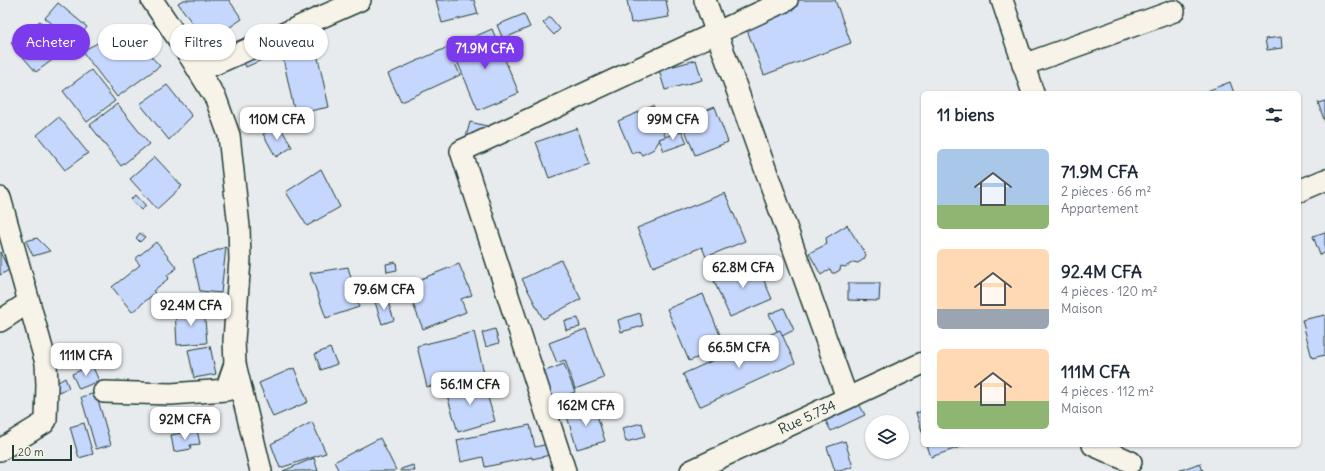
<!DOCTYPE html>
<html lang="fr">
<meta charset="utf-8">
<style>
:root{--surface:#fff;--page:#f2f2f3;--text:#1f2937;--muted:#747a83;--accent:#7c3aed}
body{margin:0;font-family:Delius,sans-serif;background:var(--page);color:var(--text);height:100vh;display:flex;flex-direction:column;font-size:15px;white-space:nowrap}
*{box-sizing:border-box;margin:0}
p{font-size:13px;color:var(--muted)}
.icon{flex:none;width:22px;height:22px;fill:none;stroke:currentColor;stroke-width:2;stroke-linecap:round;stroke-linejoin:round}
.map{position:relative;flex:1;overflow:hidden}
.details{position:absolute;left:921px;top:91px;width:380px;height:356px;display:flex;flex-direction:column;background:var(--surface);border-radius:6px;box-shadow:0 1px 3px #0004}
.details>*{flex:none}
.guide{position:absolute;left:12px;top:24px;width:380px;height:36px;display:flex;gap:8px}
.fabs{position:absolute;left:865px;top:415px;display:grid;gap:8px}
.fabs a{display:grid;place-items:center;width:44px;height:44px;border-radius:50%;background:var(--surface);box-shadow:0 1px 3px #0004;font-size:20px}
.scale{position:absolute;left:12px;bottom:10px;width:60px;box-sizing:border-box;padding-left:4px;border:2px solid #1f3d34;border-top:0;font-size:11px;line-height:14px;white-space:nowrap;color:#1f3d34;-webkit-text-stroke:3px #f7f3e8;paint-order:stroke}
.price{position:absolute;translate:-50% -34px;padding:0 9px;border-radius:8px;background:#fff;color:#222;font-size:13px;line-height:26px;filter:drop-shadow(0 1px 2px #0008)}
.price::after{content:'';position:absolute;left:50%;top:24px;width:12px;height:9px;margin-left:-6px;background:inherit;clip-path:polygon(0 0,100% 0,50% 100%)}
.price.active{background:var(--accent);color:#fff}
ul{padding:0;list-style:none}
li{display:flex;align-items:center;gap:12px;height:100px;padding:0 16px}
li span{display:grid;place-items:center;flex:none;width:112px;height:80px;border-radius:6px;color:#555}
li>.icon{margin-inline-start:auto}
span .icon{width:48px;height:48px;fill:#fffc;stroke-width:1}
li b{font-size:17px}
h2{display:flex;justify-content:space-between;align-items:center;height:48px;padding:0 16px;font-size:17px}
.tag{padding:0 14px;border-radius:18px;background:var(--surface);box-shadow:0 1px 3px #0004;font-size:14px;line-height:36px}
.tag.active{background:var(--accent);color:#fff}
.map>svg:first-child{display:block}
</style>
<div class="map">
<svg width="1325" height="471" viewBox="0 0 1325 471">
<rect width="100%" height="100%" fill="#e8ebee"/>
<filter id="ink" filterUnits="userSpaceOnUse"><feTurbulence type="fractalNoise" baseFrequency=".025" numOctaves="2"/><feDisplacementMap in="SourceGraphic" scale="8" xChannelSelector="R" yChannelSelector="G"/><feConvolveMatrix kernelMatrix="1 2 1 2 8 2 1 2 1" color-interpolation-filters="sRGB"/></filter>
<g filter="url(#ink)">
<!-- building -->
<g fill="#c6d7fd" stroke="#1f3d34">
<polygon points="183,0 229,0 242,19 206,43 178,3"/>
<polygon points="436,0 474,0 478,14 442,23"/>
<polygon points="627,0 666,0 669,17 631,23"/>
<polygon points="779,0 835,0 851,43 764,75 741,14"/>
<polygon points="58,3 87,27 75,42 45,18"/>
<polygon points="524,14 530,27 503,39 497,25"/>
<polygon points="550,17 560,29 554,35 543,23"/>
<polygon points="40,21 70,47 36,72 11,43 12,41"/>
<polygon points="310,22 329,107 295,114 283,58 286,57 280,28"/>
<polygon points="125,29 160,66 117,97 82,51"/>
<polygon points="492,29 519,93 478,110 451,47"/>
<polygon points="255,33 266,58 246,67 235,42"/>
<polygon points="1281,37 1282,48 1267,50 1265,39"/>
<polygon points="448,47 460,75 401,102 388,74"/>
<polygon points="696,60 702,80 665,90 659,70"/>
<polygon points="91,70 115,101 87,122 63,91"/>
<polygon points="1230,82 1234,93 1202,93"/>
<polygon points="167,85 192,116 169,140 140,104"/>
<polygon points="1325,101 1325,122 1318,103"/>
<polygon points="117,104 149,144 121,166 90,125"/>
<polygon points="653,106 666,138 659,141 654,149 642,155 639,151 632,154 618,121"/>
<polygon points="715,107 728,142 695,155 681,120"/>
<polygon points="59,117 88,153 65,170 37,135"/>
<polygon points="470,122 487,126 483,142 466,137"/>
<polygon points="279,125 292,147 276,157 263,134"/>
<polygon points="577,128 590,164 549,178 536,142"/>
<polygon points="682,131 687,143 664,151 659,139"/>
<polygon points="155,157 182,186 157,209 130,179"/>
<polygon points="321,169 340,207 307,226 286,192"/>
<polygon points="725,193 745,241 706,257 702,247 653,267 637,228"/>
<polygon points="136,195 146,206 141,210 131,199"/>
<polygon points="847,225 866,255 864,259 858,263 854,262 845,267 841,266 840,270 835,273 832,273 830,269 821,275 809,253 827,244 826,238"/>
<polygon points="1325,232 1325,253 1320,255 1313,236"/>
<polygon points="140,233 145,237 140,242 136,238"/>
<polygon points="37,238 50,251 33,256 26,241"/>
<polygon points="156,242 177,268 167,275 169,278 153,291 155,293 132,312 112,287 140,265 135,259"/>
<polygon points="226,247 221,293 200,291 193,259"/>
<polygon points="0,252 9,270 0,275"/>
<polygon points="561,260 581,299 543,319 522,279"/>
<polygon points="755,260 772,299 730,317 713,279"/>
<polygon points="396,262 397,270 387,272 386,264"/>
<polygon points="459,264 472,295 461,299 466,312 423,329 411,299 413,298 408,284"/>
<polygon points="348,267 359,307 326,318 310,273"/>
<polygon points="848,283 880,283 879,301 848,300"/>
<polygon points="703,294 725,347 689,361 667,309"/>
<polygon points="387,299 394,320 382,324 375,302"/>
<polygon points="204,308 207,343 177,345 175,310"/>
<polygon points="784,308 794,330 780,337 769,314"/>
<polygon points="640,313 643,326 621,332 618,320"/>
<polygon points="1325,315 1325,355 1312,358 1302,320"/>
<polygon points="578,318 580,327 566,330 564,321"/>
<polygon points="495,329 499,343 486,347 482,333"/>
<polygon points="586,329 604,378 575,389 565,360 557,363 549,343"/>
<polygon points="780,330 795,363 699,407 683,374"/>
<polygon points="474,332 484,373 427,387 417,346"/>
<polygon points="210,346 216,374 194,378 188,350"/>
<polygon points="330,348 337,364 321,370 315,354"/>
<polygon points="564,364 575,392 548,402 537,374"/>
<polygon points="92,365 99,381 79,389 72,374"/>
<polygon points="294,368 308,402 273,417 259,383"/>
<polygon points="65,378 69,388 58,392 55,384"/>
<polygon points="483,381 495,421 458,432 446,392"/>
<polygon points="96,393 111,445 96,449 81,397"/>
<polygon points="857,400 865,415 831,431 823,416"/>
<polygon points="594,405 605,441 577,449 566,413"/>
<polygon points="923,411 923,434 916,413"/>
<polygon points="312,422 326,453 280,468 271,444"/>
<polygon points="84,423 93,454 79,458 70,427"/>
<polygon points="642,423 645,437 626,442 622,428"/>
<polygon points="530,425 535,447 548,444 550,455 532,459 532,457 485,467 483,457 461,462 457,440"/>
<polygon points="197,430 200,444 190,445 191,449 174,452 171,435"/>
<polygon points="380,438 396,470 394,471 339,471 334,462"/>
<polygon points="845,441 853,467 840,471 835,471 827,447"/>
<polygon points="927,445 966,445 931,457"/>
<polygon points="314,458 318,471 283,471"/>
<polygon points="1200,463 1203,471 1178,471"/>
<polygon points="413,465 415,471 401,471 401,469"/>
</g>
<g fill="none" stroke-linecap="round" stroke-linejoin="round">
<defs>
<g id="minor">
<polyline points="152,0 189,55 216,99 229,135 239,227 240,260 234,340 235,364 261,471"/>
<polyline points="705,0 847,398"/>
<polyline points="1002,0 1033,93"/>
<polyline points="1023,65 1174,11"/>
<polyline points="199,71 360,0"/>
<polyline points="1299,191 1325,180"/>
<polyline points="0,198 46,363 47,385 46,420 44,423 0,450"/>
<polyline points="0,321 29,302"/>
<polyline points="104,392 171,394 226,390 235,364"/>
<polyline points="1093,445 1131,462"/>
<polyline points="565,471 461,151 787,0"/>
<path id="s1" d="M691 471 923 363"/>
</g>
</defs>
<!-- minor casing -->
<use href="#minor" stroke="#1f3d34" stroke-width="24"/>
<!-- minor -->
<use href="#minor" stroke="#f7f3e8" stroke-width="21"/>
</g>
</g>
<g text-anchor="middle" stroke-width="3" stroke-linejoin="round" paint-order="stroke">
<!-- street labels -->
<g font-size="14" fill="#1f3d34" stroke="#f7f3e8">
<text dy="5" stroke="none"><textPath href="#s1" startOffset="128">Rue 5.734</textPath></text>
</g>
</g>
</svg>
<div class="fabs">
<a><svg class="icon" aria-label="layers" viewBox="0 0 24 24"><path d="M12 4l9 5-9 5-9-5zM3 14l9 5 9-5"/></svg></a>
</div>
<div class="scale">20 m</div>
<b class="price active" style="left:485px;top:70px">71.9M CFA</b>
<b class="price" style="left:277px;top:141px">110M CFA</b>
<b class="price" style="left:673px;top:141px">99M CFA</b>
<b class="price" style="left:743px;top:289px">62.8M CFA</b>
<b class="price" style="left:384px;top:311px">79.6M CFA</b>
<b class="price" style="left:191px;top:327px">92.4M CFA</b>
<b class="price" style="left:739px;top:369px">66.5M CFA</b>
<b class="price" style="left:86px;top:377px">111M CFA</b>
<b class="price" style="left:470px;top:406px">56.1M CFA</b>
<b class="price" style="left:586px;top:427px">162M CFA</b>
<b class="price" style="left:185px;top:441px">92M CFA</b>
<div class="guide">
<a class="tag active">Acheter</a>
<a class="tag">Louer</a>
<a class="tag">Filtres</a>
<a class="tag">Nouveau</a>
</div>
<section class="details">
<h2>11 biens<svg class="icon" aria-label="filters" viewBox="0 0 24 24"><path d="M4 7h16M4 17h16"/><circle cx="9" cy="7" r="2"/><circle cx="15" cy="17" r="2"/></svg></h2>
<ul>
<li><span style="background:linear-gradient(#a9c7e8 70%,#8fb573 0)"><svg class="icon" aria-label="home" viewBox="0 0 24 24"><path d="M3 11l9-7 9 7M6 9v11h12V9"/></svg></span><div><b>71.9M CFA</b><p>2 pièces · 66 m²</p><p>Appartement</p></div></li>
<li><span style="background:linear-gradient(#ffd9b3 75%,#9aa5b1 0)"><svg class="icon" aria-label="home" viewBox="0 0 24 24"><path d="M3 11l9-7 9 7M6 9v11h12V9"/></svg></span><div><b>92.4M CFA</b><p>4 pièces · 120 m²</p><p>Maison</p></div></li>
<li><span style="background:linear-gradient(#ffd9b3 65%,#8fb573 0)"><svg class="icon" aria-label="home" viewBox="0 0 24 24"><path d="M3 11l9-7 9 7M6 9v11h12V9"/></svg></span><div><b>111M CFA</b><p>4 pièces · 112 m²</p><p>Maison</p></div></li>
</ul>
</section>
</div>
